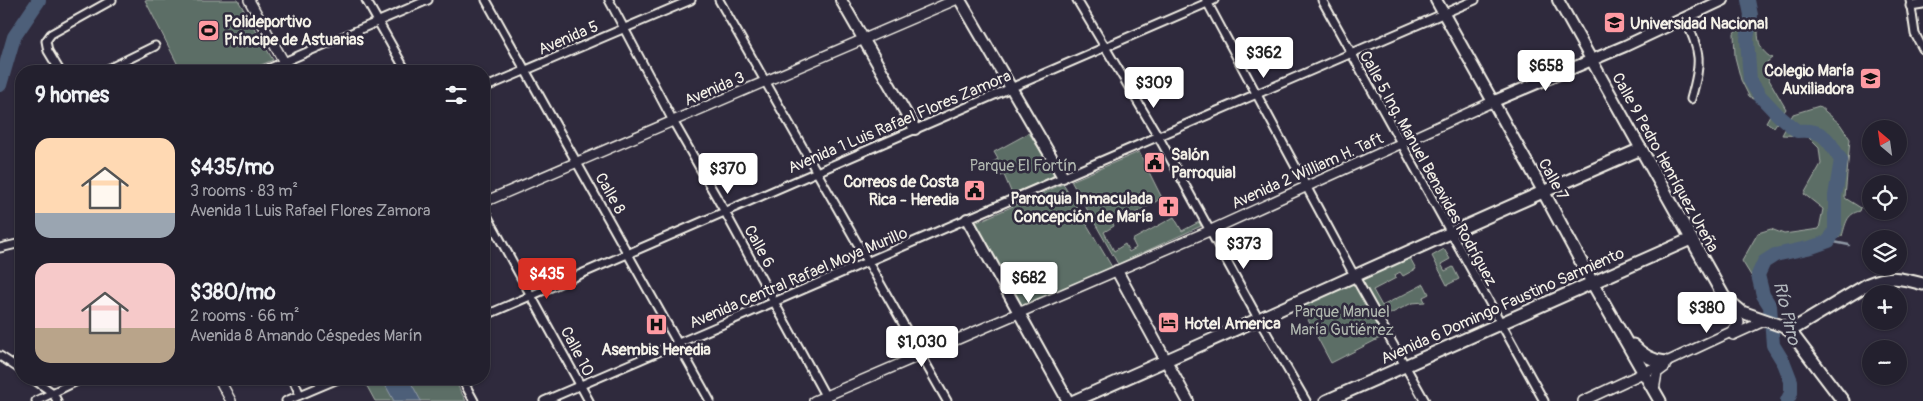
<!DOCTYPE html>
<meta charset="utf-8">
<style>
:root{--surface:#23202e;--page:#2b2836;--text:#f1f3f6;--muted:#a3a3aa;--line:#403e4a;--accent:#d93025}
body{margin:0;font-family:Pangolin,sans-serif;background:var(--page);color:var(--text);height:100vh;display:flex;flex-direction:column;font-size:19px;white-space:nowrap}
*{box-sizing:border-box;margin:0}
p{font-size:16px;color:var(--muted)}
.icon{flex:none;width:28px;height:28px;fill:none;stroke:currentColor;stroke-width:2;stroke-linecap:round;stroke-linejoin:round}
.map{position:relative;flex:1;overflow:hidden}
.drawer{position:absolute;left:15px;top:65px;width:475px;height:320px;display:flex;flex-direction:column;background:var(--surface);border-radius:20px;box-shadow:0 1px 4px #0004,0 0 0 1px var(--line)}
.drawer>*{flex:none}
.needle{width:32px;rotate:331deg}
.controls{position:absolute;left:1862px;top:120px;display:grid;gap:10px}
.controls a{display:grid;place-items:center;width:45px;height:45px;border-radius:50%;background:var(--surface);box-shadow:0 1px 4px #0004,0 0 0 1px var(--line);font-size:25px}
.price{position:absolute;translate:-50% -42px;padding:0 11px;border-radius:5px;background:#fff;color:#222;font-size:16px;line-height:32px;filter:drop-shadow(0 1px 2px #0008)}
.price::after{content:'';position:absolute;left:50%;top:30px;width:15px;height:11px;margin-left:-8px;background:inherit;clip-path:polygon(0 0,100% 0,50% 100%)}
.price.current{background:var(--accent);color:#fff}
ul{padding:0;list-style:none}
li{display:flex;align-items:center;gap:15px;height:125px;padding:0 20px}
li span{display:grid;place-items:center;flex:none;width:140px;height:100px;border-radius:15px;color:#555}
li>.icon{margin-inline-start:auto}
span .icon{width:60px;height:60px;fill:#fffc;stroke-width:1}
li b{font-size:21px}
h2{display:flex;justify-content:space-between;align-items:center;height:60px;padding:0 20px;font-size:21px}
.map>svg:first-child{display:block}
</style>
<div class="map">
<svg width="1923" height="401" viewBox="0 0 1923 401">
<rect width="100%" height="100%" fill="#2f2a3d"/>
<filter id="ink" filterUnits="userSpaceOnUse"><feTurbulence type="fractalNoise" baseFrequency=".02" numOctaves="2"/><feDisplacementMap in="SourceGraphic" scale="10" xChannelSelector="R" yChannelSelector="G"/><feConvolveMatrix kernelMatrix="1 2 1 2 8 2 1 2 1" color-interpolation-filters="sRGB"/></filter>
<g filter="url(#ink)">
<!-- green -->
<g fill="#5b6e66" stroke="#a8b0a7">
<polygon points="145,0 238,0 273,60 246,71 181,71"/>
<path d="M1742 22H1758C1758 38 1757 49 1772 58L1768 61 1764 71 1786 109 1774 127 1766 122 1770 115 1764 109 1763 105 1749 96 1741 80 1735 57 1734 33Z"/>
<path d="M1819 106 1840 124 1850 139 1845 198 1861 208 1860 211C1846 214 1846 224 1842 236 1832 240 1822 245 1812 248 1786 254 1772 247 1758 275L1763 295 1742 261 1758 233 1771 229 1784 234 1819 229 1823 209 1804 194 1821 164 1819 148 1807 136 1782 135 1793 114Z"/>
<polygon points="1029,133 1054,173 1052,177 1012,194 1004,175 1001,176 993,162 998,159 994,152"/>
<polygon points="1139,152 1162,198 1122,221 1118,215 1111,219 1114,226 1104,232 1114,251 1125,244 1129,252 1136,248 1132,240 1174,217 1182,231 1199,222 1201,226 1118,264 1071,181"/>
<polygon points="1063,184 1112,267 1022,306 975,223"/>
<polygon points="1444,249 1450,259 1441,264 1445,271 1453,267 1459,279 1447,285 1432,256"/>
<polygon points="1409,256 1416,269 1403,276 1400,272 1395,275 1396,278 1373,290 1382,306 1424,284 1429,294 1423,297 1425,302 1412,303 1382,318 1360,278"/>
<polygon points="1353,279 1384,336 1331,363 1300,305"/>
<polygon points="363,379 454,379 466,401 375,401"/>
</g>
<!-- water -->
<polygon fill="#4e5f79" stroke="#9099a5" points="382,379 409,379 421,401 394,401"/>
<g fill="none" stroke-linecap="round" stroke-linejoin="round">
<!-- stream -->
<polyline stroke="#9099a5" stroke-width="2.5" points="1829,241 1849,245"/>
<!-- river -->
<g stroke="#4e5f79" stroke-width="14">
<path d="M1748 0 1751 15 1747 39 1750 80 1760 96 1778 115 1797 131C1825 129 1827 139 1841 160L1835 196V230L1829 241 1812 247 1775 255 1764 262 1758 275 1763 295 1770 306 1773 345 1784 363 1791 381V393L1787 401"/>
<polyline points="0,85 14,37 39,0"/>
</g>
<defs>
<g id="minor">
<polyline points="366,0 406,71"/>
<polyline points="486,0 710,401"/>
<polyline points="609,0 673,121 725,212 828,401"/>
<polyline points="719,0 947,401"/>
<polyline points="1077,0 1158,136 1259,320 1306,401"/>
<polyline points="1206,0 1355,277 1425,401"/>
<polyline points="1322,0 1544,401"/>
<polyline points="1910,0 1915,34 1923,49"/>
<polyline points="1910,6 1923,4"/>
<path d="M1685 18C1701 55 1702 60 1691 99"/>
<polyline points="60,71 48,51 46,41 51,34 112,0"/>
<polyline points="104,71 155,46"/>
<polyline points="263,71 428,0"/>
<polyline points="484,88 691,0"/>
<polyline points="484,210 589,401"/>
<polyline points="0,248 21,243"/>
<polyline points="484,316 1214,0"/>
<polyline points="0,356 21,370"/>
<polyline points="33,379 53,393 57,401"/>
<polyline points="293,379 300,395"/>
<polyline points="462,379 474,401"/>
<polyline points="36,401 81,379"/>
<polyline points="286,401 338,379"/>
<polyline points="544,401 1475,0"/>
</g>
<g id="tertiary">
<polyline points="249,0 289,71"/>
<polyline points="484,202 955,0"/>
<polyline points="1733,335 1764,321"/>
<polyline points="219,379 231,401"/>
<polyline points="1654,390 1657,373 1665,367"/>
<polyline points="814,401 1209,231 1492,102"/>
<polyline points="1583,401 1733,331 1739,323 1737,313 1732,306"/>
</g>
<g id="secondary">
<polyline points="841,0 915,129"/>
<polyline points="960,0 1063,177"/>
<polyline points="1436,0 1543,191"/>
<polyline points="1558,0 1641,149"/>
<polyline points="1492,102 1625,46 1723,0"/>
<polyline points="967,219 1068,401"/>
<polyline points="1117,271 1188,401"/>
</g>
<g id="primary">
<polyline points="1543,191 1593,284 1660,401"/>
<path d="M1790 331 1868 284C1890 275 1901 278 1923 284"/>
<path d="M1633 345C1642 355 1652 361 1666 362"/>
<path d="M1074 401C1264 318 1451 231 1641 149L1724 297 1742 312 1782 326 1790 331 1843 401"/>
<polyline points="1326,401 1691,239"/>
</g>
</defs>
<!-- minor casing -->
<use href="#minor" stroke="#f4f1e8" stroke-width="11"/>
<!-- tertiary casing -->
<use href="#tertiary" stroke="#f4f1e8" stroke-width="12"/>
<!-- secondary casing -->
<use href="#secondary" stroke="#f4f1e8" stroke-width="14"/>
<!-- primary casing -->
<use href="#primary" stroke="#f4f1e8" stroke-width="15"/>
<!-- minor -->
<use href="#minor" stroke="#2f2a3d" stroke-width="7"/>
<!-- tertiary -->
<use href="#tertiary" stroke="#2f2a3d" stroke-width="9"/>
<!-- secondary -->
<use href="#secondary" stroke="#2f2a3d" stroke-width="10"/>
<!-- primary -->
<use href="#primary" stroke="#2f2a3d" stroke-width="11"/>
</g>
</g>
<!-- icons -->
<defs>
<symbol id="university-square" viewBox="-11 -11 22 22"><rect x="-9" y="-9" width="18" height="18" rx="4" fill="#ff9aa2" stroke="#2f2a3d"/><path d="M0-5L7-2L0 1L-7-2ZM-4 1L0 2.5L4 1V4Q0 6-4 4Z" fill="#111"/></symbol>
<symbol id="stadium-square" viewBox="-11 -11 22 22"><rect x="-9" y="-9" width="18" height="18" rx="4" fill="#ff9aa2" stroke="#2f2a3d"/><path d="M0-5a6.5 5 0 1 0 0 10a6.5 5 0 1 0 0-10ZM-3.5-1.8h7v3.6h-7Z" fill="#111"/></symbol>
<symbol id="school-square" viewBox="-11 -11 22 22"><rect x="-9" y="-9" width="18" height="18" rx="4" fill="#ff9aa2" stroke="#2f2a3d"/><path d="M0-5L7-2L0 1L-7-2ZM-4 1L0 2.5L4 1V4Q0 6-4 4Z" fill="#111"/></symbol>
<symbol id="civic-square" viewBox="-11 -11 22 22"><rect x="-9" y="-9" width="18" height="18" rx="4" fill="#ff9aa2" stroke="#2f2a3d"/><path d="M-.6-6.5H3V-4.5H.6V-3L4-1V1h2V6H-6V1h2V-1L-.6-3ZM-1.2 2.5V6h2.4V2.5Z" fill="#111"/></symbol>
<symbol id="church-square" viewBox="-11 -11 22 22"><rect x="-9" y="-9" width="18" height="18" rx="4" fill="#ff9aa2" stroke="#2f2a3d"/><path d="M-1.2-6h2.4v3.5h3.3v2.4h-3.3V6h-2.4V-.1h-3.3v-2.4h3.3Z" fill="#111"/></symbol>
<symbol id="hotel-square" viewBox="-11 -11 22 22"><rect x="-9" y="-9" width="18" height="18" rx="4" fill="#ff9aa2" stroke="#2f2a3d"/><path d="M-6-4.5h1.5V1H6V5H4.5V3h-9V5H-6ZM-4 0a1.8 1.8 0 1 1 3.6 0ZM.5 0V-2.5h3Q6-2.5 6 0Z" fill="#111"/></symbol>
<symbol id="hospital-square" viewBox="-11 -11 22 22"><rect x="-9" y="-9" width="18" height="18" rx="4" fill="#ff9aa2" stroke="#2f2a3d"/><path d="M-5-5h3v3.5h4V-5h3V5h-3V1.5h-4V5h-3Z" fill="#111"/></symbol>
</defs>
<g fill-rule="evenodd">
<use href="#university-square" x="1602" y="10" width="25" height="25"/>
<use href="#stadium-square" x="196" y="18" width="25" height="25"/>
<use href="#school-square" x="1858" y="66" width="25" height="25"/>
<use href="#civic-square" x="1142" y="150" width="25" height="25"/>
<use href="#civic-square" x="962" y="178" width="25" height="25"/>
<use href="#church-square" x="1156" y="194" width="25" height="25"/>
<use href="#hotel-square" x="1156" y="310" width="25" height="25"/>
<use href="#hospital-square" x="644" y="312" width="25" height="25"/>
</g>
<g text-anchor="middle" stroke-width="5" stroke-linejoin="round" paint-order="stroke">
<!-- poi labels -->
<g font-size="16" font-weight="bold" fill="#f4f1e8" stroke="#2f2a3d" text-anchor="start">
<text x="224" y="27">Polideportivo<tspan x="224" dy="18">Príncipe de Astuarias</tspan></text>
<text x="1630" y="29">Universidad Nacional</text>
<text x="1854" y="76" text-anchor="end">Colegio María<tspan x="1854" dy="18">Auxiliadora</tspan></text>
<text x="1171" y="160">Salón<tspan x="1171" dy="18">Parroquial</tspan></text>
<text x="959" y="187" text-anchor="end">Correos de Costa<tspan x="959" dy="18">Rica - Heredia</tspan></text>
<text x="1153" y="204" text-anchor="end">Parroquia Inmaculada<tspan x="1153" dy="18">Concepción de María</tspan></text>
<text x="1184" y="329">Hotel America</text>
<text x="656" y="355" text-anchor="middle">Asembis Heredia</text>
</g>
<!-- street labels -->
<g font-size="16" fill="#f4f1e8" stroke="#2f2a3d">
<text transform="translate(568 37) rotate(-23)" y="6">Avenida 5</text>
<text transform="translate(714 88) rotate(-23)" y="6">Avenida 3</text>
<text transform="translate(899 121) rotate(-23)" y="6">Avenida 1 Luis Rafael Flores Zamora</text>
<text transform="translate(1666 162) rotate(61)" y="6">Calle 9 Pedro Henríquez Ureña</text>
<text transform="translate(1429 168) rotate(61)" y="6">Calle 5 Ing. Manuel Benavides Rodríguez</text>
<text transform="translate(1307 170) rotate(-24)" y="6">Avenida 2 William H. Taft</text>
<text transform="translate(1554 179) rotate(61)" y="6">Calle 7</text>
<text transform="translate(611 193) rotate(60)" y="6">Calle 8</text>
<text transform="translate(760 246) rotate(61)" y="6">Calle 6</text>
<text transform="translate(798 277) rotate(-23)" y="6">Avenida Central Rafael Moya Murillo</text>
<text transform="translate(1502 305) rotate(-24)" y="6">Avenida 6 Domingo Faustino Sarmiento</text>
<text transform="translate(578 351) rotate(62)" y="6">Calle 10</text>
</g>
<!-- park labels -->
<g font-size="16" fill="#afb6ae" stroke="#2f2a3d">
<text x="1023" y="171">Parque El Fortín</text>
<text x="1342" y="317">Parque Manuel<tspan x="1342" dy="18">María Gutiérrez</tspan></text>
</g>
<!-- water labels -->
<g font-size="18" font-style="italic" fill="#b2b7bc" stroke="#2f2a3d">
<text transform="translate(1787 313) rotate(76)" y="6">Río Pirro</text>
</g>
</g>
</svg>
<div class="controls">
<a><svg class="needle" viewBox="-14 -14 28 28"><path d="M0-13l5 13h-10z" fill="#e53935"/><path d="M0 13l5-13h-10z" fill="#a3a3aa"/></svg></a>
<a><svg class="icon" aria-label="locate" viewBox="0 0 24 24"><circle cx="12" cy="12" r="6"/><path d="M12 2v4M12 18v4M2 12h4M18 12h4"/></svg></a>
<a><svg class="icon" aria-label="layers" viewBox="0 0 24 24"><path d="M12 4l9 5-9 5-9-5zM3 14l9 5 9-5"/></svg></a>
<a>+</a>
<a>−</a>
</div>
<b class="price" style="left:1264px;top:79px">$362</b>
<b class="price" style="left:1546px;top:92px">$658</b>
<b class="price" style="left:1154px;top:109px">$309</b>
<b class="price" style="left:728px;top:195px">$370</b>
<b class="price" style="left:1244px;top:270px">$373</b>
<b class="price current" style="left:547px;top:300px">$435</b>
<b class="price" style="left:1029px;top:304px">$682</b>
<b class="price" style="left:1707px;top:334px">$380</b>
<b class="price" style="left:922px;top:368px">$1,030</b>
<section class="drawer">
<h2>9 homes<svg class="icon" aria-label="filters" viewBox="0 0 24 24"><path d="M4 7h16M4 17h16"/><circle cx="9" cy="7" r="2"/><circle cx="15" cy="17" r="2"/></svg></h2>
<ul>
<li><span style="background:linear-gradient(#ffd9b3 75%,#9aa5b1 0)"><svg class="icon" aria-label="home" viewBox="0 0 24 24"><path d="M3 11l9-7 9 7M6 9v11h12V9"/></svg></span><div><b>$435/mo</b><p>3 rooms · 83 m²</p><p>Avenida 1 Luis Rafael Flores Zamora</p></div></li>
<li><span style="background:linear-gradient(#f6c9c9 65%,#b9a48a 0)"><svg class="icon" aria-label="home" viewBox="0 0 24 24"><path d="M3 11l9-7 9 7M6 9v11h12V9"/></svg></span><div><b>$380/mo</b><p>2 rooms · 66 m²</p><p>Avenida 8 Amando Céspedes Marín</p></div></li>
</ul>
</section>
</div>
